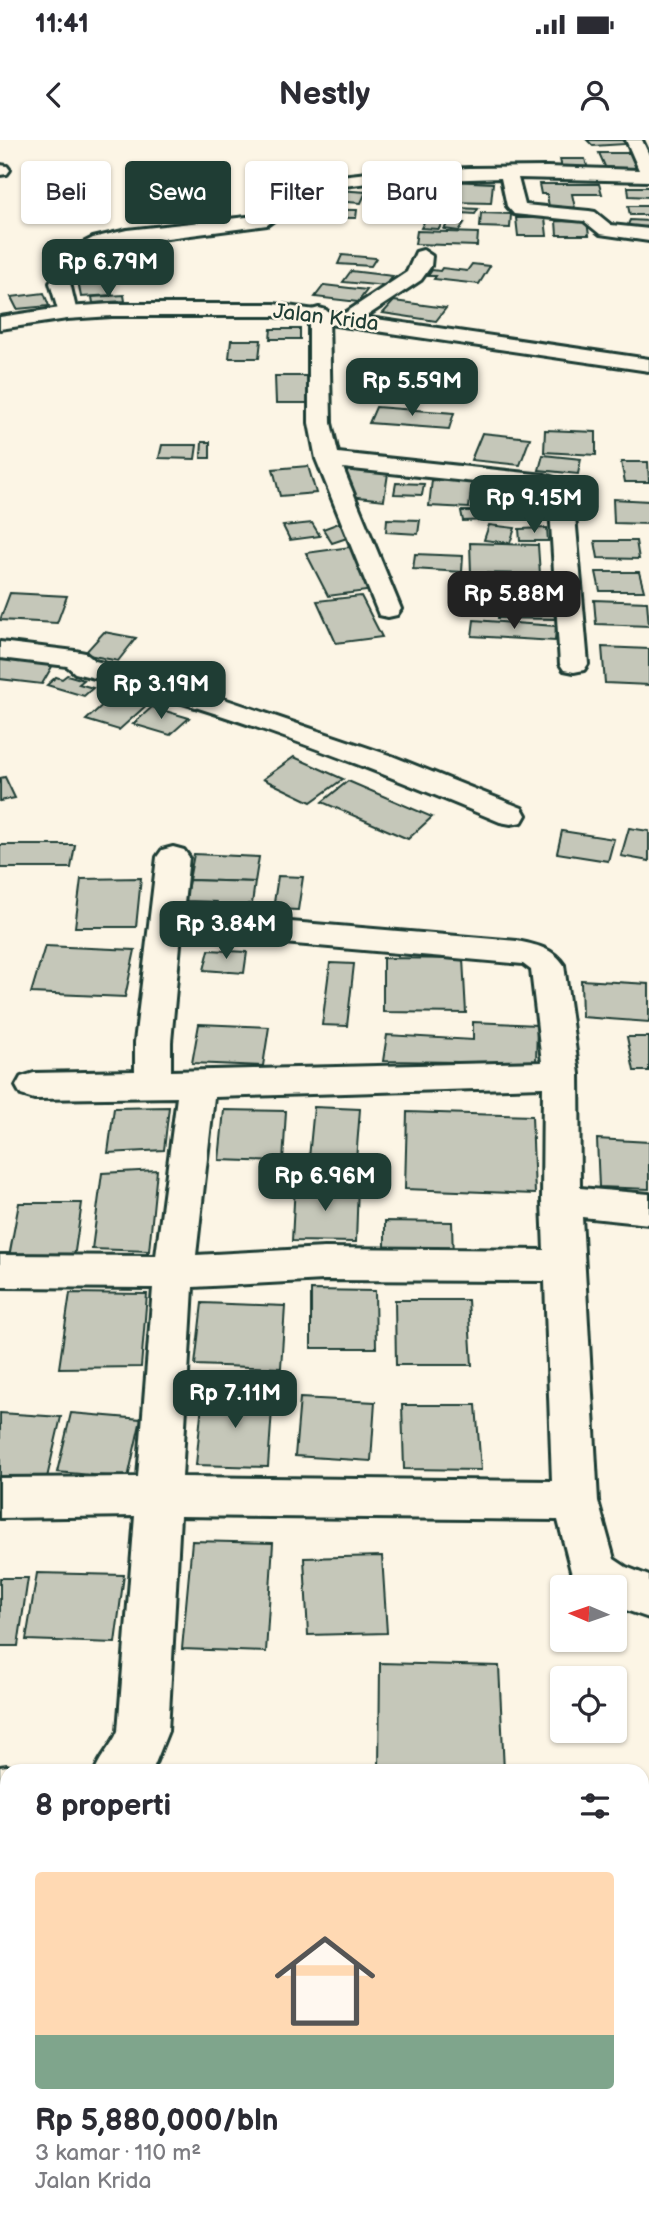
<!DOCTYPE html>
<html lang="id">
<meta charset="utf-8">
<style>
:root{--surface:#fff;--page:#f7f7f7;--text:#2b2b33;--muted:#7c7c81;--accent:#1f3d34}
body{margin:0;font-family:"Balsamiq Sans",sans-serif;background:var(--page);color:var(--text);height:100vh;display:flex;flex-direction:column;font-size:26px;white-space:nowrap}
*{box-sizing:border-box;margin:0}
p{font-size:23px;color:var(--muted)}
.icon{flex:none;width:38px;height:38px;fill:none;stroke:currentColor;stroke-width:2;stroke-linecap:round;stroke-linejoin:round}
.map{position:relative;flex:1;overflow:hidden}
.panel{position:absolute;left:0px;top:1624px;width:649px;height:469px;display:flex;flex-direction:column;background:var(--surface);border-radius:21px 21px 0 0;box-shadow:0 2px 5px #0004}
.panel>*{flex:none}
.hud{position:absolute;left:21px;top:21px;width:607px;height:63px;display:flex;gap:14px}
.needle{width:46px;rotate:272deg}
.fabs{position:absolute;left:550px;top:1435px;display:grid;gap:14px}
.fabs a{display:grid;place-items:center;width:77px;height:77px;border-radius:7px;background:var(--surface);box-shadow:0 2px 5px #0004;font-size:35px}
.price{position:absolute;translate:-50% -60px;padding:0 16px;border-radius:14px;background:var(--accent);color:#fff;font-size:23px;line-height:46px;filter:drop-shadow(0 2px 4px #0008)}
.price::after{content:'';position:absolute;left:50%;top:42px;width:21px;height:16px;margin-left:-10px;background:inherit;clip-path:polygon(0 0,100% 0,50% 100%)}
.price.selected{background:#222;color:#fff}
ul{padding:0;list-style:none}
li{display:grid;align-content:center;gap:14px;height:371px;padding:0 35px}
li span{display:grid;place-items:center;height:217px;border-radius:7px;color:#555}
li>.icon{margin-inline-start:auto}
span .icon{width:126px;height:126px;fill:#fffc;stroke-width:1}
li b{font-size:30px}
h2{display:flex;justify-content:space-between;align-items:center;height:84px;padding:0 35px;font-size:30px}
.pill{padding:0 24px;border-radius:7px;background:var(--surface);box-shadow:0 2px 5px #0004;font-size:24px;line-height:63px}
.pill.selected{background:var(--accent);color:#fff}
.status{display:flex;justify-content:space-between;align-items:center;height:49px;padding:0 35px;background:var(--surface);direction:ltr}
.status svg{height:19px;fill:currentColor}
header{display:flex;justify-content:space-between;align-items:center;height:91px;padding:0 35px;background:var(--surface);font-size:32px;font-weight:800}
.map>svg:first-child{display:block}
</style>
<div class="status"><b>11:41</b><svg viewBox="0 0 49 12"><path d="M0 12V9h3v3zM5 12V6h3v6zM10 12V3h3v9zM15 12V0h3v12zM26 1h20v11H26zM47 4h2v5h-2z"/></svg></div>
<header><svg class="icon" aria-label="back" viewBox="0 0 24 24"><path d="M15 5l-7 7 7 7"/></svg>Nestly<svg class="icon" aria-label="person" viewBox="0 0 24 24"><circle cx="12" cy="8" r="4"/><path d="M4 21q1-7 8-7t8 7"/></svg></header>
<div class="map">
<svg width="649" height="2093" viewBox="0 0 649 2093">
<rect width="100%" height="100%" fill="#fcf5e5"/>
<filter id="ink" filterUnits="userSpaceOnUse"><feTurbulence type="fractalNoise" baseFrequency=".0143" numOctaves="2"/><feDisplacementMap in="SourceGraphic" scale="14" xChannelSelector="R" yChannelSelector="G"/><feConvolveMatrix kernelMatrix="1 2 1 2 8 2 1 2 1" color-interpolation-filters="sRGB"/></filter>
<g filter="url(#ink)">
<!-- building -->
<g fill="#c5c7b9" stroke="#1f3d34" stroke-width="2">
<polygon points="587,0 622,0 626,4 593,6"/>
<polygon points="599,13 630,13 639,31 607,31"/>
<polygon points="560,19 585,19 588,29 562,29"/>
<polygon points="450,41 493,43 491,63 447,62"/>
<polygon points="539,44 599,44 602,54 572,54 575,68 549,67 547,54 541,54"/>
<polygon points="421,47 443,48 440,61 418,60"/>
<polygon points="628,47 649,47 649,57 629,56"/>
<polygon points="323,49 366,52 361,63 318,60"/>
<polygon points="381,51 414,52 409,67 376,65"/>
<polygon points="440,66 459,68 478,69 475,74 461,73 460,78 436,76"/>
<polygon points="628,66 649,66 649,75 630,75"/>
<polygon points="280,69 357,70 356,78 279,77"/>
<polygon points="481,73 511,74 510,88 480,87"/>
<polygon points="516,78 545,78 547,96 518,96"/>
<polygon points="425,80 443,81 439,89 421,88"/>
<polygon points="630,80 649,81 649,91 626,89"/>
<polygon points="556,81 587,82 589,95 557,95"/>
<polygon points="449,82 464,83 459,91 444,89"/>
<polygon points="417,91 478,93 477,106 415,104"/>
<polygon points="342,115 376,118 371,126 338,124"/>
<polygon points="472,124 490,126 479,144 434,139 436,136 428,136 432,130 440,131 442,128 467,131"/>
<polygon points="81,128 109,129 105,137 77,136"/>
<polygon points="351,131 393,136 386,146 343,142"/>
<polygon points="109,139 112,155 81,157 78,141"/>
<polygon points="324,145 367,150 358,162 315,157"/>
<polygon points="44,153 49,166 17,169 11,157"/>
<polygon points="124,155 125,161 93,163 92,157"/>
<polygon points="394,161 446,168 436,181 383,173"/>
<polygon points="271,189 300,189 300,199 270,199"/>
<polygon points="231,200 261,200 259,218 229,218"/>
<polygon points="275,236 308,236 310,263 276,263"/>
<polygon points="376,267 454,273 449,289 369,283"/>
<polygon points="545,290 596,292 596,315 544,312"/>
<polygon points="482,293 530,298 520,325 471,320"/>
<polygon points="202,302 210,302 210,318 201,318"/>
<polygon points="162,305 197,305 195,319 159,318"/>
<polygon points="543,315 581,319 578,334 539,330"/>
<polygon points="621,322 648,322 649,342 625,342"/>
<polygon points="338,324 389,327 384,360 342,355"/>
<polygon points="308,326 316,353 280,356 273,329"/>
<polygon points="432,340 472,342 469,368 429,366"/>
<polygon points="515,342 540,343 542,376 506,373"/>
<polygon points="396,343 424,344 422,355 394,354"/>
<polygon points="613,359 649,361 649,384 614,383"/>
<polygon points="461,371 487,371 489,380 463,381"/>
<polygon points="387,379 420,380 418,394 386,392"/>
<polygon points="312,383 320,396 290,400 283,386"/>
<polygon points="339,383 350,397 332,403 323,389"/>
<polygon points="489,385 515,388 510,403 484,400"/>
<polygon points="547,388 548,401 520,401 519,389"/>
<polygon points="595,401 636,401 639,419 598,418"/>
<polygon points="470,403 538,405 540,434 471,433"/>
<polygon points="350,407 374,450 328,456 306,413"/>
<polygon points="415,414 463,416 462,432 413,429"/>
<polygon points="596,432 639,432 644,451 600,451"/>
<polygon points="471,440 552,441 554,457 472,456"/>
<polygon points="10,453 67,456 57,483 0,480"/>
<polygon points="361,456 382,497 336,503 317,461"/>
<polygon points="594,460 647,462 649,486 596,484"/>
<polygon points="498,462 553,463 555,479 498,478"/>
<polygon points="474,480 556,486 555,501 472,496"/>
<polygon points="104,492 136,498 118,521 84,514"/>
<polygon points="602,507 649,509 649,545 605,543"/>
<polygon points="0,517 54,523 42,544 0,539"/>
<polygon points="67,535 84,540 79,544 93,548 84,556 47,545 56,537 62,539"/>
<polygon points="117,552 126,555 130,552 145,556 141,560 150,562 119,590 86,580"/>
<polygon points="152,567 189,578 170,595 133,584"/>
<polygon points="294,617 343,639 311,662 263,639"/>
<polygon points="5,637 15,658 0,661 0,638"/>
<polygon points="348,641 432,677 408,699 322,662"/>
<polygon points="629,688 649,691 649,721 621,716"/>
<polygon points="562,691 614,699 608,721 557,713"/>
<polygon points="0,705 75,705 71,728 0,728"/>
<polygon points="194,714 259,717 255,742 189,740"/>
<polygon points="278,736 303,737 298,770 273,769"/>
<polygon points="141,738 136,787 75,787 81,739"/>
<polygon points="189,740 255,742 252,764 248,764 246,777 213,776 216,762 185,761"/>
<polygon points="45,806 135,810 125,857 31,853"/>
<polygon points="209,810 247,812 244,833 204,830"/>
<polygon points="383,818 463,819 466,873 383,872"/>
<polygon points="330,823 354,824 347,886 322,885"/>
<polygon points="581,840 649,844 649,882 582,877"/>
<polygon points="473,882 537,885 536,923 383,921 387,895 473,900"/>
<polygon points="199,884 269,887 263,926 192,923"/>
<polygon points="627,897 649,897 649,931 634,931"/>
<polygon points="169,967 164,1010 108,1013 114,968"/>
<polygon points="314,967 360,969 356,1020 309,1018"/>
<polygon points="224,970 286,971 283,1022 219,1020"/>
<polygon points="407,972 532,976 535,1054 405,1049"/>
<polygon points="597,999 649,1002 649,1049 599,1047"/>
<polygon points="157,1030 149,1111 92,1109 102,1033"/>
<polygon points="295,1043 358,1045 356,1102 292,1101"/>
<polygon points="19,1063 82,1063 74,1118 9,1117"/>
<polygon points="385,1081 452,1082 453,1120 385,1118"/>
<polygon points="311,1150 375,1151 376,1208 311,1208"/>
<polygon points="70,1153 147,1154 141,1227 59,1228"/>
<polygon points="395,1160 468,1160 472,1225 396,1225"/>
<polygon points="202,1163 285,1166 281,1228 195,1225"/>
<polygon points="203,1253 273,1255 268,1327 196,1325"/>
<polygon points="300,1258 375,1262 371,1321 295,1316"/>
<polygon points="402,1265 476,1265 481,1330 404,1329"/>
<polygon points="0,1273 61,1277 46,1342 0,1338"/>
<polygon points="71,1273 141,1279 128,1338 57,1332"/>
<polygon points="192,1401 273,1403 266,1512 182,1509"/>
<polygon points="382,1416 387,1493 308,1495 304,1418"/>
<polygon points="37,1433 124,1435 115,1503 26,1500"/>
<polygon points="0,1438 28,1438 18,1506 0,1506"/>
<polygon points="380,1523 499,1526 504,1631 379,1631"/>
<rect x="642" y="1862" width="7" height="145"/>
<polygon points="0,1915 7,1916 7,2039 0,2038"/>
</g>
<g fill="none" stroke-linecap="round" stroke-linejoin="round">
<defs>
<g id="street">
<polygon points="626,0 642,0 649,15 649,41 518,38 525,65 589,71 595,72 611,85 649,89 649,101 600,94 584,81 514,74 507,66 501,38 376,42 336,47 290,68 267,85 106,106 86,117 70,143 77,173 74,177 60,177 50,143 72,109 93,98 127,90 256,76 278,60 332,37 376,32 470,28 547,27 639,30"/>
<polygon points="0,25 7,26 10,30 7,34 0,35"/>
<polygon points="423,110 432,116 431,126 421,140 356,183 342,183 339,179 342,175 407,132 416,112"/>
<polygon points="319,168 326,170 329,174 331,283 338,313 545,335 565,341 573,353 588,524 584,530 574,532 564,530 560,524 549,353 542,349 343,328 401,469 397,475 388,477 379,475 316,319 309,283 309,174 312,170"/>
<path d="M0 502 75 511 85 513 95 521 159 537 392 616 522 668 526 675 522 682 511 684 500 682C362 624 221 569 75 533L67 526 0 518Z"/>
<path d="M173 707 184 710 189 717 183 773 517 801C536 805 553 808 564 825L579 934 580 1048 649 1054V1084L582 1077 598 1361 614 1419 626 1427 649 1436V1478L614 1466V1447L578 1446 571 1431 558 1380 180 1376 168 1591 152 1631H95C101 1615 112 1606 118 1591L135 1376 0 1378V1338L138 1337 153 1148 0 1147V1115L156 1116 177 957 34 959 21 955 16 946 21 937 34 933 135 931V902L157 717 162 710ZM181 794 523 824 531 830 542 922 171 931V902ZM543 947 542 1061 544 1110 324 1108 196 1115 214 957ZM324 1140 545 1141 552 1341 182 1337 193 1147Z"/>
<polygon points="7,1626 20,1631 7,1631 7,1676 0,1677 0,1627"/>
<polygon points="642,2035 649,2035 649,2093 637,2093 621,2086 642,2086"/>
<polygon points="0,2052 7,2052 7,2086 36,2086 33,2093 0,2093"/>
</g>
<polygon id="secondary" points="112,164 274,164 649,219 649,231 274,176 112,176 67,179 0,189 0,177 67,167"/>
</defs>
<!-- street casing -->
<use href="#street" stroke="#1f3d34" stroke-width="6"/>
<!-- secondary casing -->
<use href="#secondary" stroke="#1f3d34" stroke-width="6"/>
<!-- street -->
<use href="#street" fill="#fcf5e5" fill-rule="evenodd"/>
<!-- secondary -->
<use href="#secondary" fill="#fcf5e5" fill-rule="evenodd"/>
</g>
</g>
<g text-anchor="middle" stroke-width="5" stroke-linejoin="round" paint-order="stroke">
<!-- far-street labels -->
<g font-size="21" fill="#1f3d34" stroke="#fcf5e5">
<text transform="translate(326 177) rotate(7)" y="7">Jalan Krida</text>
</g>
</g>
</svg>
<div class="fabs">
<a><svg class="needle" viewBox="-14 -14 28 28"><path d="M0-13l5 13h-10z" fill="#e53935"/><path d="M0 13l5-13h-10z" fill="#7c7c81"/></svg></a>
<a><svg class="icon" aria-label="locate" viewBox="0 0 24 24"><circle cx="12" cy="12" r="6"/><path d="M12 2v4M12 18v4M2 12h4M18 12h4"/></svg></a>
</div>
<b class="price" style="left:108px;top:159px">Rp 6.79M</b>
<b class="price" style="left:412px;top:278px">Rp 5.59M</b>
<b class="price" style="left:534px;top:395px">Rp 9.15M</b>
<b class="price selected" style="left:514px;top:491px">Rp 5.88M</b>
<b class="price" style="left:161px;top:581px">Rp 3.19M</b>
<b class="price" style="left:226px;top:821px">Rp 3.84M</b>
<b class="price" style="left:325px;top:1073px">Rp 6.96M</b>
<b class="price" style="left:235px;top:1290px">Rp 7.11M</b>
<div class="hud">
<a class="pill">Beli</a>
<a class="pill selected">Sewa</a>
<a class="pill">Filter</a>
<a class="pill">Baru</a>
</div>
<section class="panel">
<h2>8 properti<svg class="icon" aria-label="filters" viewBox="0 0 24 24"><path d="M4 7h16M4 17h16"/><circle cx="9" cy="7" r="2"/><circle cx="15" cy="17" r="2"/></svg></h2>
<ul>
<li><span style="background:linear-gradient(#ffd9b3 75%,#7fa58c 0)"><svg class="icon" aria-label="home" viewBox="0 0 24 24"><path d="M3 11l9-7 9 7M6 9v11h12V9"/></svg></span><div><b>Rp 5,880,000/bln</b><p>3 kamar · 110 m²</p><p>Jalan Krida</p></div></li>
</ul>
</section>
</div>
